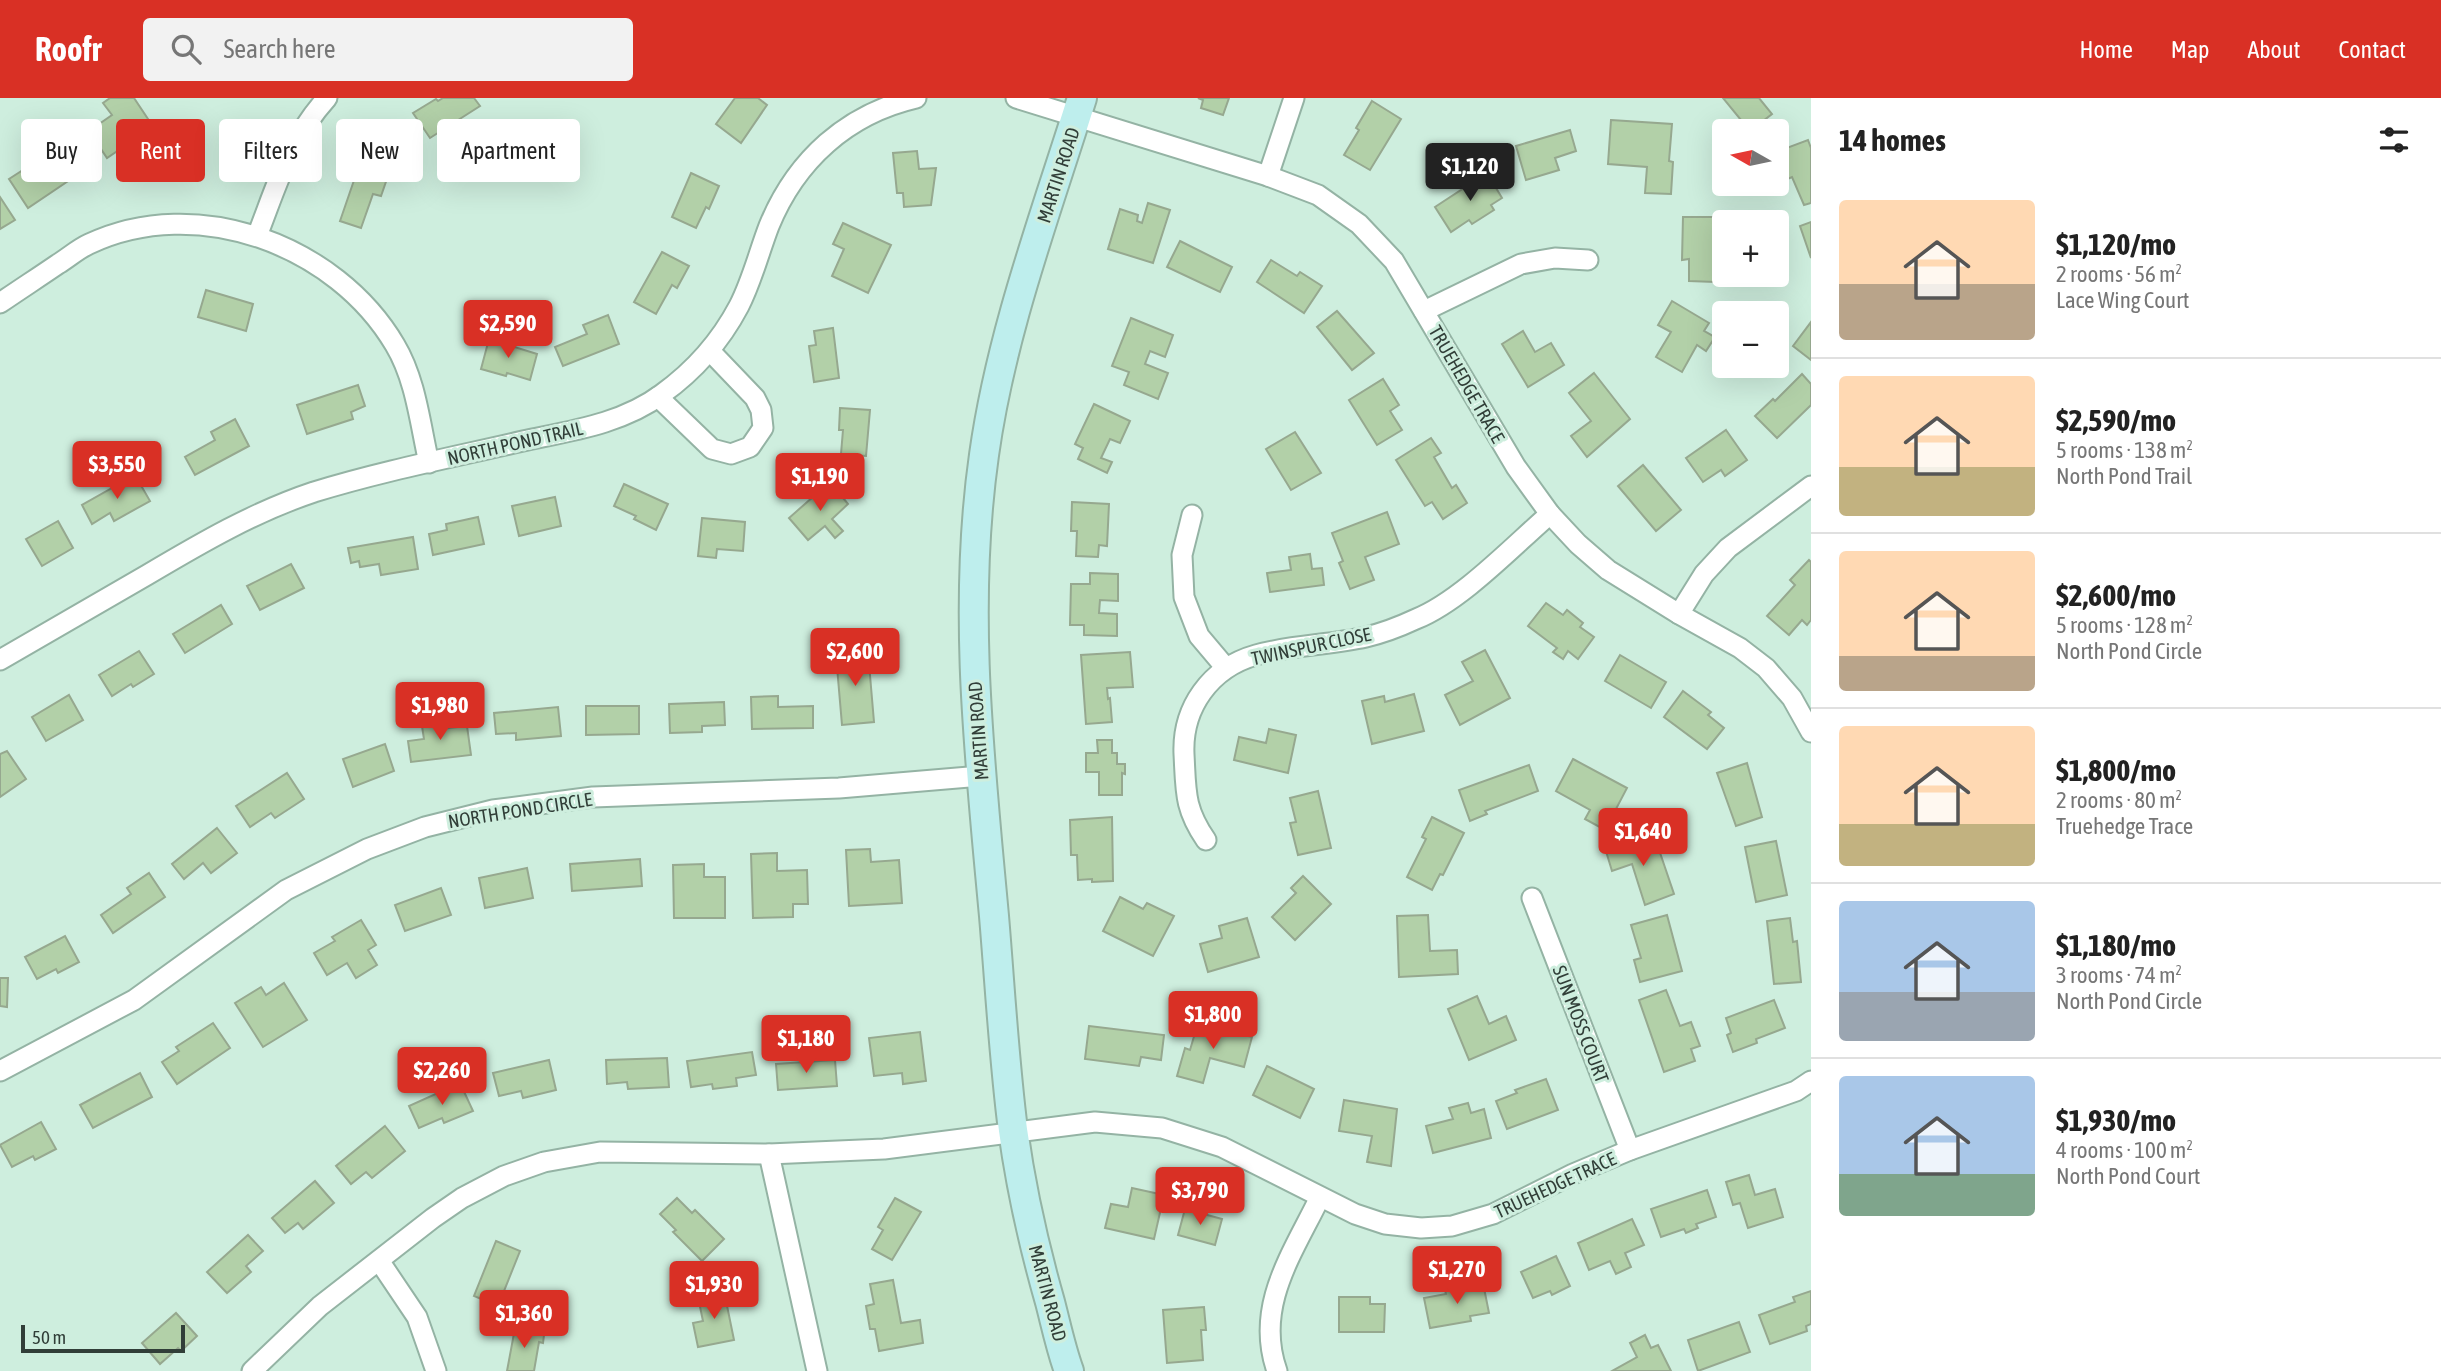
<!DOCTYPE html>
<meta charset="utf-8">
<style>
:root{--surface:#fff;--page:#f2f2f2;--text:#222;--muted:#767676;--line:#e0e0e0;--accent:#d93025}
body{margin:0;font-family:"Asap Condensed",sans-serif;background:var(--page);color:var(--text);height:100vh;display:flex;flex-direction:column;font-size:26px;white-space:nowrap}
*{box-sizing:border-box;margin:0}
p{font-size:23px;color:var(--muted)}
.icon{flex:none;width:38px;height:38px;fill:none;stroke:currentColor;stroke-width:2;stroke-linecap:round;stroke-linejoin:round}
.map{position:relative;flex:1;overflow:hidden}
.panel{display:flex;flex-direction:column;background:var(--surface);width:630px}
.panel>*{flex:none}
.top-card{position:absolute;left:21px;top:21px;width:665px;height:63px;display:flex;gap:14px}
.needle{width:46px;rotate:279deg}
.tools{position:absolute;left:1712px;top:21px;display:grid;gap:14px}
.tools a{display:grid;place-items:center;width:77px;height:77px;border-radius:7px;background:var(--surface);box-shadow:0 7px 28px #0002;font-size:35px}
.scale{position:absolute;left:21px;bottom:18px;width:164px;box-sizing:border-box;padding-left:7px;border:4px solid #313e38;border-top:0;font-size:19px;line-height:24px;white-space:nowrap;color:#313e38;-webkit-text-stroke:5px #ceeede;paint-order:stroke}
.price{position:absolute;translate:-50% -60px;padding:0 16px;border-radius:7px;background:var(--accent);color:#fff;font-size:23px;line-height:46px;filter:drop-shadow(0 2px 4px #0008)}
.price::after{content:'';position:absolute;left:50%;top:42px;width:21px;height:16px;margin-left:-10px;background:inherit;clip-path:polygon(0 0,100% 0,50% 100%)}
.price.selected{background:#222;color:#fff}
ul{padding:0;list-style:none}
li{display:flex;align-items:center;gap:21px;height:175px;padding:0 28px}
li+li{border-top:2px solid var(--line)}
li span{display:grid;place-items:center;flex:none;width:196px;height:140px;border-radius:7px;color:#555}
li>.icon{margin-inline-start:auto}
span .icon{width:84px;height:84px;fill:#fffc;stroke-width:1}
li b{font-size:30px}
h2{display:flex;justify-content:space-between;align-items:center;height:84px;padding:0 28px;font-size:30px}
.tag{padding:0 24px;border-radius:7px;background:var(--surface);box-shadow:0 7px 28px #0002;font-size:24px;line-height:63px}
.tag.selected{background:var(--accent);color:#fff}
header{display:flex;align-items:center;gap:42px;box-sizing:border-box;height:98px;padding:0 35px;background:var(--accent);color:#fff}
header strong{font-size:33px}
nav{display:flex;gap:38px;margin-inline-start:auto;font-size:24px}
.search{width:490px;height:63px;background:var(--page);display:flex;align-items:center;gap:18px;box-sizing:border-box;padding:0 24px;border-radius:7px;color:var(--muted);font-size:26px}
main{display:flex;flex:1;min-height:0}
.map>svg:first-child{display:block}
</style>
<header>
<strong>Roofr</strong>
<div class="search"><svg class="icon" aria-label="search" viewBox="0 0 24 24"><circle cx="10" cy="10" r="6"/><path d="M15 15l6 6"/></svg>Search here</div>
<nav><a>Home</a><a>Map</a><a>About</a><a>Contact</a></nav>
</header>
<main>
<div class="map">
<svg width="1811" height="1273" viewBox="0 0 1811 1273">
<rect width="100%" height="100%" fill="#ceeede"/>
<!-- building -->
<g fill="#b2d0a8" stroke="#96a88f" stroke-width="2">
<polygon points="110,0 134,0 162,42 141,57 132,43 107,60 89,33 112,17 103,5"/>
<polygon points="443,0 474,0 480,8 430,40 413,15 436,1 438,3"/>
<polygon points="735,0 758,0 767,7 741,45 716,26"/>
<polygon points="1198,0 1229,0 1223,17 1201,10 1203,2"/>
<polygon points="1723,0 1759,0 1772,16 1750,33"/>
<polygon points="1372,3 1401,21 1370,72 1344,57 1359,32 1356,30"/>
<polygon points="1611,22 1672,26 1669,63 1673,64 1671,96 1645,95 1647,69 1608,66"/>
<polygon points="1570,32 1576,53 1555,60 1559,72 1526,82 1516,48"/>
<polygon points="1808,42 1811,50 1811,105 1804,107 1792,79 1783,83 1776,67 1776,54"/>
<polygon points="65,45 83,73 28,110 9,81"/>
<polygon points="917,53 919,71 936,70 931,107 904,109 903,95 897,95 893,55"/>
<polygon points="361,62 390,72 381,98 373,96 361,130 340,123"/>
<polygon points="691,75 719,88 709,111 706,109 696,130 672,119"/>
<polygon points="1487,75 1502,100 1491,107 1494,112 1472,126 1469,122 1451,134 1435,109"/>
<polygon points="0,99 15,122 0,131"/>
<polygon points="1148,105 1170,112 1153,165 1108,151 1120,111 1138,117 1137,123 1142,125"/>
<polygon points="1683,119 1716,119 1715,184 1689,183 1689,161 1682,162"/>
<polygon points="1811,124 1811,160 1800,128"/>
<polygon points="843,125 891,147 868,195 832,178 844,151 833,146"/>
<polygon points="1180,143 1232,169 1220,194 1167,169"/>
<polygon points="662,154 689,168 677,190 672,187 656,216 634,204"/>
<polygon points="1271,162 1297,178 1300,174 1322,188 1304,215 1257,184"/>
<polygon points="206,192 253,206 246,233 198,219"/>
<polygon points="1672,203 1709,225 1704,233 1715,239 1706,253 1697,247 1682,274 1656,259 1671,234 1658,227"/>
<polygon points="1337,213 1374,255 1352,272 1317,229"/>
<polygon points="608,217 619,246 563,268 555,249 587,236 583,227"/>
<polygon points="1131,220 1173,237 1165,259 1150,253 1145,266 1168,275 1158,301 1124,287 1129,274 1112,268"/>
<polygon points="1811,224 1811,262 1793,248"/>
<polygon points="833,230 839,280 814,284 809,248 816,247 814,233"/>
<polygon points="1523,233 1535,254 1551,245 1564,267 1528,289 1502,246"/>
<polygon points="489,241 537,256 530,282 507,275 506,278 481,271"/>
<polygon points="1594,275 1630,321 1587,359 1571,338 1591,323 1569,295"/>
<polygon points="1802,276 1811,286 1811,307 1777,340 1755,318 1773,301 1775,303"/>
<polygon points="1383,281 1399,307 1390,313 1402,332 1377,347 1349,302"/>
<polygon points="358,287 365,308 351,314 353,321 307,336 297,307"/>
<polygon points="1094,306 1130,323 1120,345 1110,341 1101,360 1112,364 1107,375 1078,361 1083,350 1075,346"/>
<polygon points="840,310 870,312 866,358 841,356 843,332 839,332"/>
<polygon points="235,321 249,348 195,377 185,359 215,342 211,334"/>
<polygon points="1726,332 1747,362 1725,378 1721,372 1703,384 1686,360"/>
<polygon points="1295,334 1321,375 1291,392 1266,351"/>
<polygon points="1431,340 1441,355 1434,359 1452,390 1456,387 1467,405 1443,421 1432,404 1425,408 1396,362"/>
<polygon points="1643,367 1681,412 1656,433 1618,388"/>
<polygon points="135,377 150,403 114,423 110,415 92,426 82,407"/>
<polygon points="830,384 848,406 832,421 843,433 835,440 825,428 808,442 789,420"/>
<polygon points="624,386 668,406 656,432 634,421 636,418 614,408"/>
<polygon points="555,399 561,428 519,438 512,408"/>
<polygon points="1072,404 1109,406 1107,448 1099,447 1098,459 1076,458 1077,433 1071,433"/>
<polygon points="1387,414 1399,446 1365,459 1374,482 1350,491 1339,465 1343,463 1332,435"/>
<polygon points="478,419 484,446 433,457 429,436 447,432 446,426"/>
<polygon points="702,420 745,424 743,453 717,451 716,460 698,458"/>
<polygon points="58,423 73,450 42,468 26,441"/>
<polygon points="413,439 418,471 381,477 379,466 360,469 359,463 351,465 348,450"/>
<polygon points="1310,456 1312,471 1322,470 1324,487 1270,494 1267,475 1291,472 1289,459"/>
<polygon points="1809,462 1811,464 1811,522 1807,527 1802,522 1789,537 1767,518 1795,487 1790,482"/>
<polygon points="291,466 304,490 260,512 247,488"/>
<polygon points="1090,475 1118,476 1118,503 1100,502 1099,515 1117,516 1117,538 1084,537 1084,527 1070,527 1071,486 1090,486"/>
<polygon points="1546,505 1563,517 1567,512 1583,525 1580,529 1594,539 1578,561 1568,553 1563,561 1553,554 1557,550 1528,528"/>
<polygon points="221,507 232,526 185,555 173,536"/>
<polygon points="1485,552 1510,600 1460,627 1445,597 1473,583 1462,564"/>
<polygon points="139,553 154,576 133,589 131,586 112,598 99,577"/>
<polygon points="868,554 874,624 842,627 836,557"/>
<polygon points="1130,554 1133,589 1107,590 1108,601 1110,600 1112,624 1086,626 1081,557"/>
<polygon points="1620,557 1666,584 1651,610 1605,583"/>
<polygon points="1683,593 1711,614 1708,617 1724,630 1707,651 1664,619"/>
<polygon points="1414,596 1424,633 1372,646 1362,603 1384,598 1385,604"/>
<polygon points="69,597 83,622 46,643 32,619"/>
<polygon points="778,598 778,609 813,608 813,630 752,631 751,599"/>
<polygon points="724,604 725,627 702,628 702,634 670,635 669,606"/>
<polygon points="586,608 639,608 639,636 586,637"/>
<polygon points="558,609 561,638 516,642 516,635 496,636 494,615"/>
<polygon points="441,620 442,631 467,628 471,657 411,664 408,643 424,641 421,622"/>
<polygon points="1269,631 1296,637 1288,675 1234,662 1239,639 1266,645"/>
<polygon points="1097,642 1112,642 1112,655 1117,655 1117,666 1125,666 1125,676 1122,675 1122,697 1099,697 1099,674 1086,674 1086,655 1098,655"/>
<polygon points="385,646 394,673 353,689 343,661"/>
<polygon points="7,653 26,681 0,699 0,656"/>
<polygon points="1573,661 1627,690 1605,732 1585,721 1590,712 1556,693"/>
<polygon points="1747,665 1762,719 1736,728 1717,675"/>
<polygon points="1529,667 1538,693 1485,713 1487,716 1470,723 1459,692"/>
<polygon points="287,675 304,701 275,720 271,715 250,729 236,708"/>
<polygon points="1318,693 1331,750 1298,757 1290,725 1296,724 1290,700"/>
<polygon points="1112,719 1113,783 1092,784 1092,781 1078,782 1077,757 1071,757 1070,722"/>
<polygon points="1432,719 1464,735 1443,777 1440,776 1432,792 1407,779 1426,741 1422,739"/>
<polygon points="217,730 237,755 211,775 203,765 184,781 172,766"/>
<polygon points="1632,741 1635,750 1656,743 1674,796 1645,807 1632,766 1612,773 1605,750"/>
<polygon points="1776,743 1787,797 1756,804 1745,749"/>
<polygon points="870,751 871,764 899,762 902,805 849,808 846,752"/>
<polygon points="777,755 777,773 807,772 808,806 793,806 793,819 753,820 751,756"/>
<polygon points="640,761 642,788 572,793 570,766"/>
<polygon points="704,766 704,779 725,779 725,820 674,820 673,767"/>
<polygon points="527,770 533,800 485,810 479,780"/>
<polygon points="149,775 165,799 113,835 101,817 131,796 127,790"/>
<polygon points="1303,778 1331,806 1295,842 1272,819 1296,795 1291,790"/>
<polygon points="441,790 451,817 405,833 395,807"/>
<polygon points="1120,799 1143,811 1147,805 1174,818 1153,858 1103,833"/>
<polygon points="1428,817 1430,853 1457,852 1458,876 1399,879 1397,818"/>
<polygon points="1667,817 1682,873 1640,884 1634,862 1641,860 1631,827"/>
<polygon points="1247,820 1259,859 1208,874 1200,846 1222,840 1219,828"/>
<polygon points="1790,820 1793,844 1797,843 1801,884 1774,886 1767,823"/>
<polygon points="361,822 376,847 368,852 377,867 356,880 347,865 327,877 314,855 335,843 332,839"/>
<polygon points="65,838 79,864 58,875 56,871 37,881 25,859"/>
<polygon points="0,880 8,880 7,909 0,908"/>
<polygon points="284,885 307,922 263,949 235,905 261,889 266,897"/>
<polygon points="1666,892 1680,928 1691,924 1700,948 1691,951 1695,963 1664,974 1639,902"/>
<polygon points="1477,898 1489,926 1506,918 1516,942 1469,962 1448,911"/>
<polygon points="1774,902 1785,930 1756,941 1757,945 1733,954 1727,937 1731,935 1726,920"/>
<polygon points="213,925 230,950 177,986 162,964 179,953 176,949"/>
<polygon points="1198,925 1252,939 1244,969 1210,960 1203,985 1177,978 1185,950 1190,952"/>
<polygon points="1089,928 1164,937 1161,962 1141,959 1139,968 1085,961"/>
<polygon points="920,934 926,983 903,986 902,975 874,978 869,940"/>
<polygon points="752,954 756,977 736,980 737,988 713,991 712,986 691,989 687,963"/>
<polygon points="667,960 669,989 628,991 627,984 607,986 606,962"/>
<polygon points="549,962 556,992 523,1000 521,993 499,998 493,975"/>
<polygon points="835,962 837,988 778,992 776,966"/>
<polygon points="1267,968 1314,991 1300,1020 1253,997"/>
<polygon points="140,975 152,999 93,1030 80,1007"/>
<polygon points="1546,981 1558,1012 1507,1031 1496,1003 1517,995 1515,992"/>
<polygon points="460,985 473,1013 444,1025 442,1020 419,1030 409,1008"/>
<polygon points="1344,1002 1397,1011 1391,1068 1367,1064 1372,1038 1339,1033"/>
<polygon points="1468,1005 1471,1015 1484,1011 1491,1040 1433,1055 1426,1028 1453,1021 1449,1010"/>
<polygon points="41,1024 56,1051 35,1062 33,1058 12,1069 0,1047"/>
<polygon points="385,1028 405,1053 372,1080 366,1074 351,1086 336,1068"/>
<polygon points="1749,1077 1755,1097 1775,1091 1783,1119 1748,1130 1740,1105 1733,1107 1726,1084"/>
<polygon points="315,1083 334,1105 303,1131 298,1125 285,1135 272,1120"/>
<polygon points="1132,1090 1164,1097 1154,1141 1105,1130 1111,1106 1128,1109"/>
<polygon points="1707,1092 1716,1119 1696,1126 1698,1130 1686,1135 1684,1131 1661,1139 1651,1111"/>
<polygon points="677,1100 692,1115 695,1112 724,1141 702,1163 673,1134 676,1132 660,1116"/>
<polygon points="895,1100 921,1114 892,1162 872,1151 883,1132 878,1129"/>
<polygon points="1185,1111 1222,1121 1215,1147 1178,1137"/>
<polygon points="1632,1121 1644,1147 1625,1155 1631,1169 1616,1176 1610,1163 1589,1172 1578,1145"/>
<polygon points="248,1137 263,1153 246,1168 251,1174 227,1195 207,1174"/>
<polygon points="496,1143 520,1153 498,1208 474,1198"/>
<polygon points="1556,1158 1570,1188 1552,1197 1550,1193 1533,1200 1521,1174"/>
<polygon points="893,1182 901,1225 920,1222 923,1245 879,1253 875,1231 870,1231 866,1208 874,1206 870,1186"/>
<polygon points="1483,1185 1489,1215 1470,1218 1471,1223 1430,1230 1424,1200 1446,1196 1445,1192"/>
<polygon points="724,1193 734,1242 698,1249 693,1225 703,1223 698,1199"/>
<polygon points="1811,1193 1811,1226 1806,1228 1807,1233 1770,1246 1759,1217 1795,1204 1793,1199"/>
<polygon points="1339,1199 1370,1199 1370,1206 1385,1206 1384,1234 1339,1234"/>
<polygon points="1204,1209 1206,1232 1201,1232 1203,1262 1167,1265 1163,1212"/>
<polygon points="176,1215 197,1238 181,1253 178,1250 160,1266 142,1245"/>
<polygon points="1739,1224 1750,1254 1698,1273 1688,1242"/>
<polygon points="515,1230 540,1234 540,1237 544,1237 543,1245 539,1244 534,1273 507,1273"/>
<polygon points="1645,1237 1651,1250 1658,1247 1671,1273 1612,1273 1637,1259 1630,1245"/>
</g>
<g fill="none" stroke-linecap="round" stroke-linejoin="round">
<defs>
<g id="street">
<polyline points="1016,0 1268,78 1318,97 1359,126 1394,163 1516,369 1550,416 1578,446 1608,472 1679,516 1740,550 1766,570 1792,600 1811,634"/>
<polyline points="1268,78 1294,0"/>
<path d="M257 138C277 87 289 42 327 0"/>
<path d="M0 205C19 192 39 179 58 166 68 160 78 151 89 146 197 95 336 147 395 247 416 282 420 326 429 365"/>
<polyline points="1424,213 1521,166 1555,160 1588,162"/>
<polyline points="658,299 712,351 731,356 750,349 763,330 761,312 755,300 710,253"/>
<polyline points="1192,417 1182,457 1184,499 1199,538 1226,570"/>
<polyline points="1679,516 1704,476 1728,450 1811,388"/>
<path d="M0 562C49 534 98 505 147 477 201 445 254 414 314 394 382 373 454 359 523 343 570 333 622 326 662 296 694 273 720 244 739 208 752 183 759 154 769 128 796 62 847 16 916 0"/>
<path d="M1206 742C1184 710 1186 693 1184 656 1182 610 1210 570 1256 557 1291 547 1330 547 1366 539 1383 535 1401 528 1416 521 1461 503 1513 448 1550 416"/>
<polyline points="1532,800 1630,1052"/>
<polyline points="0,973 134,902 286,792 367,751 425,729 493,712 593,699 839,690 981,678"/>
<polyline points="769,1056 817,1273"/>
<polyline points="380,1164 417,1219 436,1273"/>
<polyline points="252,1273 320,1208 433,1120 462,1100 504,1078 544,1064 600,1054 769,1056 884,1051 1095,1024 1162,1030 1222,1049 1355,1116 1385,1126 1421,1130 1452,1128 1493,1116 1573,1076 1630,1052 1796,993 1811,983"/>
<path d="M1277 1273C1254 1208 1293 1155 1320 1099"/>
</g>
<path id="secondary" d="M1069 1273C1061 1251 1056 1227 1050 1204 1034 1148 1021 1090 1013 1032 1004 962 1000 889 994 818 980 665 962 511 984 357 1001 235 1045 118 1082 0"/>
</defs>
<!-- street casing -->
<use href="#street" stroke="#94b3a4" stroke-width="23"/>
<!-- secondary casing -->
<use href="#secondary" stroke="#94b3a4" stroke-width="32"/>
<!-- street -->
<use href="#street" stroke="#fff" stroke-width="19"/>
<!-- secondary -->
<use href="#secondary" stroke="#beeeed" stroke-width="28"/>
</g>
<g text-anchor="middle" stroke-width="6" stroke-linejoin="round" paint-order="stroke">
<!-- street labels -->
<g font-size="19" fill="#313e38" stroke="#ceeede">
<text transform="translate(1058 77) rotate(-72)" y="7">MARTIN ROAD</text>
<text transform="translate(1467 286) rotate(60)" y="7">TRUEHEDGE TRACE</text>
<text transform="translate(515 345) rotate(-13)" y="7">NORTH POND TRAIL</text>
<text transform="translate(1311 548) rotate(-12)" y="7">TWINSPUR CLOSE</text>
<text transform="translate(978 633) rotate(-94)" y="7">MARTIN ROAD</text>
<text transform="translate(520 712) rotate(-9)" y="7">NORTH POND CIRCLE</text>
<text transform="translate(1581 926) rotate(69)" y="7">SUN MOSS COURT</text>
<text transform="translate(1555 1087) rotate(-25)" y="7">TRUEHEDGE TRACE</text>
<text transform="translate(1048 1195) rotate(75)" y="7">MARTIN ROAD</text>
</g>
</g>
</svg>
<div class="tools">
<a><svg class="needle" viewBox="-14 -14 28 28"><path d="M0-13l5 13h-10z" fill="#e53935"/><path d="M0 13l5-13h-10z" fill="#767676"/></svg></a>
<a>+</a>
<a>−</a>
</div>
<div class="scale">50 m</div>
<b class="price selected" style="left:1470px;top:105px">$1,120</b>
<b class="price" style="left:508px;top:262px">$2,590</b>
<b class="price" style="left:117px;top:403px">$3,550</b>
<b class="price" style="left:820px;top:415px">$1,190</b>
<b class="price" style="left:855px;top:590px">$2,600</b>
<b class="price" style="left:440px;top:644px">$1,980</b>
<b class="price" style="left:1643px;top:770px">$1,640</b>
<b class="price" style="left:1213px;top:953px">$1,800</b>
<b class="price" style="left:806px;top:977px">$1,180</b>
<b class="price" style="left:442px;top:1009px">$2,260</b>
<b class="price" style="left:1200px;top:1129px">$3,790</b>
<b class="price" style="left:1457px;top:1208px">$1,270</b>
<b class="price" style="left:714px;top:1223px">$1,930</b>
<b class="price" style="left:524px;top:1252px">$1,360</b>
<div class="top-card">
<a class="tag">Buy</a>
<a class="tag selected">Rent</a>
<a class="tag">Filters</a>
<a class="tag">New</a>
<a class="tag">Apartment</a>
</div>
</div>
<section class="panel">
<h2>14 homes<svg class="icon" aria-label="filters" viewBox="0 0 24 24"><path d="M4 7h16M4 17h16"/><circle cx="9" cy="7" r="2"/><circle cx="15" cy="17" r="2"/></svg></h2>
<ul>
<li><span style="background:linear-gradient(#ffd9b3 60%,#b9a48a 0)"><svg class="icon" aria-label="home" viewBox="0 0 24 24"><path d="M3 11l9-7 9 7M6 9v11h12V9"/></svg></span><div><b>$1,120/mo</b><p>2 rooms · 56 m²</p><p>Lace Wing Court</p></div></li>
<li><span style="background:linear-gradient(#ffd9b3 65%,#c2b280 0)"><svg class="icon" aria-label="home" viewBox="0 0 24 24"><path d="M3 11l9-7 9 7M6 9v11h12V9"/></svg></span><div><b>$2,590/mo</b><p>5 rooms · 138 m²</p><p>North Pond Trail</p></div></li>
<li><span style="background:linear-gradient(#ffd9b3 75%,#b9a48a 0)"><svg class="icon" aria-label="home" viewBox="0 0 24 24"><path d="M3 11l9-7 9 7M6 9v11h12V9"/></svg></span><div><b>$2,600/mo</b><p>5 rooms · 128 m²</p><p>North Pond Circle</p></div></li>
<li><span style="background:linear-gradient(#ffd9b3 70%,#c2b280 0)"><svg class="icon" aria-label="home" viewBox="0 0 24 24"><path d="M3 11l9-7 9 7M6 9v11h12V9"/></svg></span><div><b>$1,800/mo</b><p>2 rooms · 80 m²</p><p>Truehedge Trace</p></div></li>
<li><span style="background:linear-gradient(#a9c7e8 65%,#9aa5b1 0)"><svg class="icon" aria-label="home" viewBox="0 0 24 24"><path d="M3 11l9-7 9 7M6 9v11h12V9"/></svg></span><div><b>$1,180/mo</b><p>3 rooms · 74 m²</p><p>North Pond Circle</p></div></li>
<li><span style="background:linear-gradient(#a9c7e8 70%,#7fa58c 0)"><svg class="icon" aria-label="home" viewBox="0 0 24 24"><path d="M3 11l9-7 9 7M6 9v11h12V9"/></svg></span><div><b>$1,930/mo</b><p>4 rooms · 100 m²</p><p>North Pond Court</p></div></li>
</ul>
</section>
</main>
